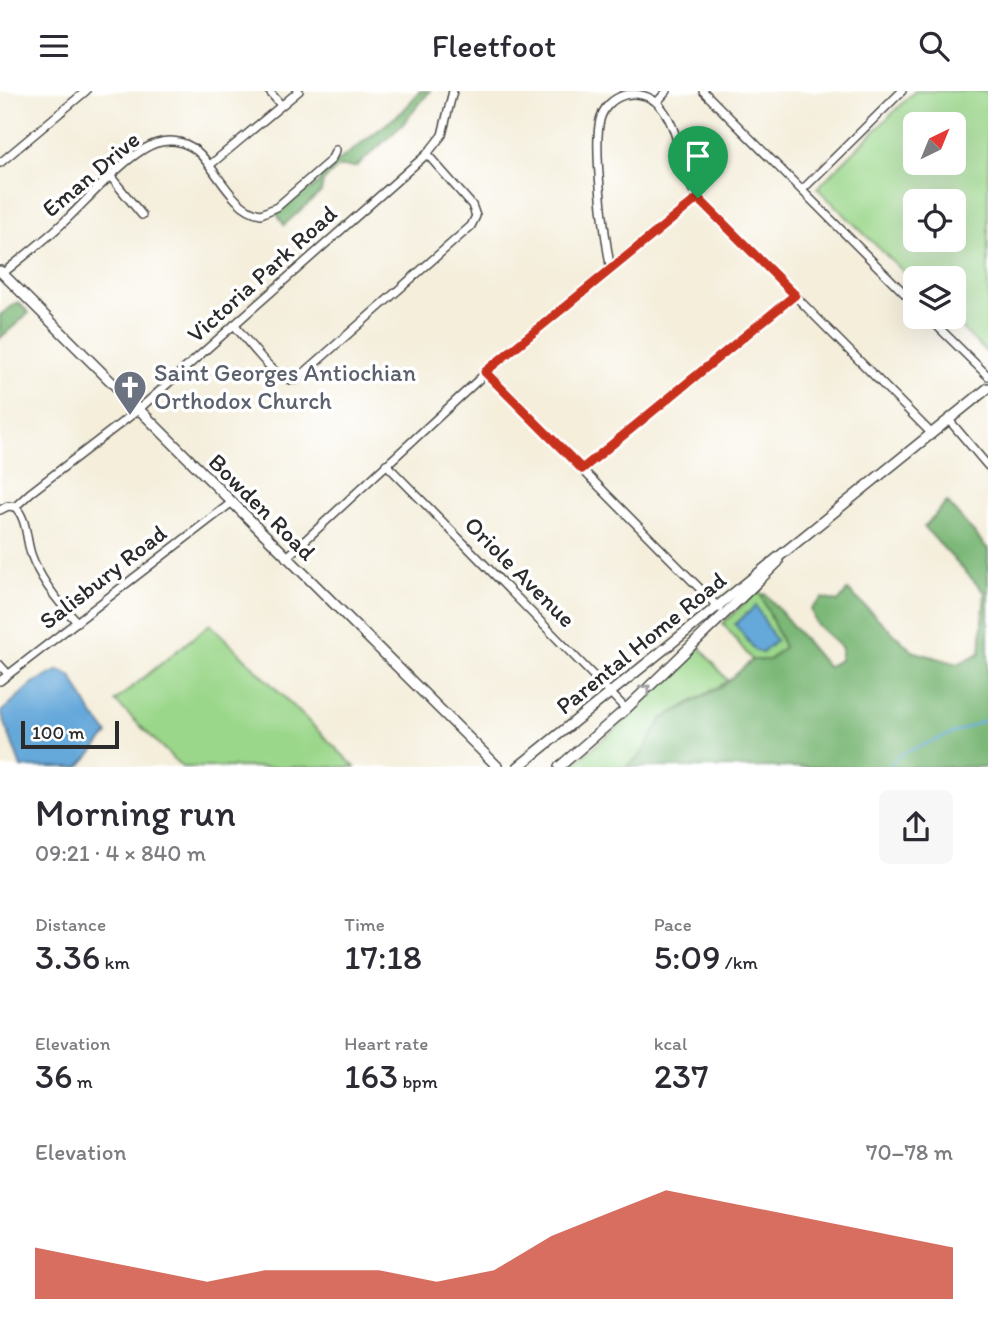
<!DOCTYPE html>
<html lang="en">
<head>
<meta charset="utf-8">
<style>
	:root { --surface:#fff; --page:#f7f7f7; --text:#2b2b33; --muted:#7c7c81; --accent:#c8321e }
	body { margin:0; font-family:Itim,sans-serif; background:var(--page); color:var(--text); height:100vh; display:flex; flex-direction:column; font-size:26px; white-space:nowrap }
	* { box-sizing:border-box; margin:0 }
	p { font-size:23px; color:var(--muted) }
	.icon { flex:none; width:38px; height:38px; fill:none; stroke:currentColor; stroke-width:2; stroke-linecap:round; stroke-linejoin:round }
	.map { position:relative; height:676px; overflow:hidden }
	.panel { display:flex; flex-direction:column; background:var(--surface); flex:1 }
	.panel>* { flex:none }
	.needle { width:46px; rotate:43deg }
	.tools { position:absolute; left:903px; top:21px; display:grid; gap:14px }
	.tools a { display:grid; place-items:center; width:63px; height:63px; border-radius:10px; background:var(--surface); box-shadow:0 7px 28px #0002; font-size:35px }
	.scale { position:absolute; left:21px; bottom:18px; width:98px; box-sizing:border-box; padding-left:7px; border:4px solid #2b2b2b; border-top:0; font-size:19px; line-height:24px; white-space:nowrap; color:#2b2b2b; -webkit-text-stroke:5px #fff; paint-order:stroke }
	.pin { position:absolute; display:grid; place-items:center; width:60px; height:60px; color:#fff; margin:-72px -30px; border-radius:50% 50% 50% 0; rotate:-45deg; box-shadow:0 0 7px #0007 }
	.pin .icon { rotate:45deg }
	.round { display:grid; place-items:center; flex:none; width:74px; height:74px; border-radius:10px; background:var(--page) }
	.head { display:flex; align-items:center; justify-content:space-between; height:119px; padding:0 35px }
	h1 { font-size:38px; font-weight:600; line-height:52px }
	.metrics { display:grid; grid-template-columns:repeat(3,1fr); gap:10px; height:119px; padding:7px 35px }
	.metrics div { display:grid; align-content:center }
	.metrics b { font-size:35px; font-weight:600 }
	.metrics small { font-size:19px; font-weight:400 }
	.metrics p { font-size:19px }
	.chart { height:196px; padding:14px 35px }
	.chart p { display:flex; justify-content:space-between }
	.chart svg { width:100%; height:126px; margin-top:7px; fill:var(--accent); opacity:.7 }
	header { display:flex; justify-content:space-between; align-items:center; height:91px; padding:0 35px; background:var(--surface); font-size:32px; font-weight:600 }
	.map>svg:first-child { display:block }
	.green { fill:#9bd78b; stroke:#63815b; stroke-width:2; fill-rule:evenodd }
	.forest { fill:#7cb877; stroke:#547251; stroke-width:2 }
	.water { fill:#65a8da; stroke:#486a82; stroke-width:2 }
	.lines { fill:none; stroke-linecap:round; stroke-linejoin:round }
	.stream { stroke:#65a8da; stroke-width:2 }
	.minor-casing { stroke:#494845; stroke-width:10 }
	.major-casing { stroke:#494845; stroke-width:12 }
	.minor { stroke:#fff; stroke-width:7 }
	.major { stroke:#fff; stroke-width:9 }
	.oneway { stroke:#a0a0a0 }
	.route-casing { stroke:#fff; stroke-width:14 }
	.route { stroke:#c8321e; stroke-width:9 }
	.labels { text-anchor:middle; stroke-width:7; stroke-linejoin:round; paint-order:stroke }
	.street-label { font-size:24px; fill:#2b2b2b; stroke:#fff }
	.worship-label { font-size:24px; fill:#5b616d; stroke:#fff; text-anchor:start }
</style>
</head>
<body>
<header><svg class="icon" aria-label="menu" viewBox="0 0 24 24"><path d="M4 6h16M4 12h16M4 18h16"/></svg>Fleetfoot<svg class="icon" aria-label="search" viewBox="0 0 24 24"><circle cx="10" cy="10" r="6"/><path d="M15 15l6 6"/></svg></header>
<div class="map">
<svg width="988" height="676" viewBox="0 0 988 676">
	<rect width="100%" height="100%" fill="#fff"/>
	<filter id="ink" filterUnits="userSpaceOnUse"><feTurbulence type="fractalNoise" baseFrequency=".0143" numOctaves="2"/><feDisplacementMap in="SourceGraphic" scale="14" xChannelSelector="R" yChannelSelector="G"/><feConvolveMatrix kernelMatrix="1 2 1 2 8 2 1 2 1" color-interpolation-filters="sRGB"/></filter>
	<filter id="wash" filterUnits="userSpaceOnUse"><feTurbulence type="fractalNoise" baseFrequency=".00686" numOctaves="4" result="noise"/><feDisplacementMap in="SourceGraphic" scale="28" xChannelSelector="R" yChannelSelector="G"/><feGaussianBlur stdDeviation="1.57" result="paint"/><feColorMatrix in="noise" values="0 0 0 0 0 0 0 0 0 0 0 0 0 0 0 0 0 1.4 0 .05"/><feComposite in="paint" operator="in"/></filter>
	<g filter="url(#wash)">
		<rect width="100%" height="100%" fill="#f4eedb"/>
		<g class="green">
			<path d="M 915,0 L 988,0 L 988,263 L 950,226 L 954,226 L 954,187 L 915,187 L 915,192 L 817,97 ZM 915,33 L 954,33 L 954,72 L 915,72 ZM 915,110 L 954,110 L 954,149 L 915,149 Z"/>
			<path d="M 761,497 L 761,504 L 784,556 L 769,569 L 752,569 L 723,532 Z"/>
			<path d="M 210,533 L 355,676 L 182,676 L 115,610 Z"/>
			<path d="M 699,555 L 728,590 L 662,628 L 641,664 L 626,676 L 570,676 L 620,634 Z"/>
		</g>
		<g class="forest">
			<path d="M 420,0 L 430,0 L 402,34 L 356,76 L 338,76 L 323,90 L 321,101 L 284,134 L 276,121 L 298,102 L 312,98 L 319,92 L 319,85 L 403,20 Z"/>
			<path d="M 18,211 L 29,222 L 0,247 L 0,224 Z"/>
			<path d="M 947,411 L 988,458 L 988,676 L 626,676 L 641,664 L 662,628 L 724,594 L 752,569 L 769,569 L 784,556 L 761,504 L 766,503 L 827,576 L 840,569 L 842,557 L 816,533 L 811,518 L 823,507 L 838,511 L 848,499 L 912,560 L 958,573 L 980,562 L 985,502 L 924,436 Z"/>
		</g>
		<g class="water">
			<path d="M 756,515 L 776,550 L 762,562 L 755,559 L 735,533 Z"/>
			<path d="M 59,579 L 71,585 L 91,621 L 108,643 L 79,676 L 21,676 L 1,621 L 33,592 Z"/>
		</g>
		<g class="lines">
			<path class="stream" d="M 888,676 L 901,663 L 988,628"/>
		</g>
	</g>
	<g filter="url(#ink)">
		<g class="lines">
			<defs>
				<g id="minor">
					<path d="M 269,0 L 281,14"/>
					<path d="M 703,0 L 915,213"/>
					<path d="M 657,11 L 667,0"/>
					<path d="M 0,72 L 86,0"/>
					<path d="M 210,74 L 299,0"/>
					<path d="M 111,86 L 142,124"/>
					<path d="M 802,99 L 902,0"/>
					<path d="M 611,179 C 605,148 593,57 600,29 C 603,17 613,7 625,4 C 637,1 651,5 659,14 C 682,38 678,80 698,107 L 932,343"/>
					<path d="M 2,183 C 24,165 48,147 68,127 C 89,107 130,60 157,52 C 174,47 190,52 201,64 C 218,82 235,120 261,123 L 277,116 L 331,69 L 336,59"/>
					<path d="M 928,226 L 988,285"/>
					<path d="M 234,234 C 247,248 277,293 296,289 L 471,135 L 476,125 L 472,114 L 427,63"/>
					<path d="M 486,281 L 719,517"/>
					<path d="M 949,329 L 988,375"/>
					<path d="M 386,373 L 626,618"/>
					<path d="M 582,378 L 795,204"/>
					<path d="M 15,416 C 27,427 26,448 31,463 C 40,489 58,511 77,531"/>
					<path d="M 0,419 L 8,415 L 15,416 L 30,402 L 138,319 L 427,63 L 442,44 L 453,0"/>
					<path d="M 286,467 L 502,267 L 698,107"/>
					<path d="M 0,574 L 8,583"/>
					<path d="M 0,590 L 231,412"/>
				</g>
				<g id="major">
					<path d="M 0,180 L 498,676"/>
					<path d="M 518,676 L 988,297"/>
					<path d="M 559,676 L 626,618 L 778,471"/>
				</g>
			</defs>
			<use href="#minor" class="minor-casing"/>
			<use href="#major" class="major-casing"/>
			<use href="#minor" class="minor"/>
			<use href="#major" class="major"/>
		</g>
		<defs><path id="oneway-chevron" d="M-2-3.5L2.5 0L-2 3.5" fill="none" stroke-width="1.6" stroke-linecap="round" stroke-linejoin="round" transform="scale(1.75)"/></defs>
		<use class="oneway" href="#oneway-chevron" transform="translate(646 598) rotate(-44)"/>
	</g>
	<g class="lines" filter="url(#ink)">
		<defs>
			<path id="route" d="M 698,107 L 795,204 L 582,378 L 485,281 Z"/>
		</defs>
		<use href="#route" class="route-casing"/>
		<use href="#route" class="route"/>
	</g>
	<defs>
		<symbol id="church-pin" viewBox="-11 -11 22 30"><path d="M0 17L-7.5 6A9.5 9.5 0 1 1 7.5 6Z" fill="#6b7280" stroke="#fff"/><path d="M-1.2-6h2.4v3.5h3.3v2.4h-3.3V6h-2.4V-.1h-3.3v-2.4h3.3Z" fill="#fff"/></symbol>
	</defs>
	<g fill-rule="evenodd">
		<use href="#church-pin" x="111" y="277" width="38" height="52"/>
	</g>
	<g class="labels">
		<g class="street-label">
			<text transform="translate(91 83) rotate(-40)" y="8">Eman Drive</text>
			<text transform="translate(262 183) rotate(-42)" y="8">Victoria Park Road</text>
			<text transform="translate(262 416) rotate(45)" y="8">Bowden Road</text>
			<text transform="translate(520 481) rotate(45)" y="8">Oriole Avenue</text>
			<text transform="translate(103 486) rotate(-38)" y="8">Salisbury Road</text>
			<text transform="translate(641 552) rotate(-39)" y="8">Parental Home Road</text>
		</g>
		<g class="worship-label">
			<text x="154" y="290">Saint Georges Antiochian<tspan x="154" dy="28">Orthodox Church</tspan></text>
		</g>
	</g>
</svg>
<div class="tools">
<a><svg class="needle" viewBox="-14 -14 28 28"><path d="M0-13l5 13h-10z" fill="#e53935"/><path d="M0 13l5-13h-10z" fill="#7c7c81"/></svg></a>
<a><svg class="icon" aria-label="locate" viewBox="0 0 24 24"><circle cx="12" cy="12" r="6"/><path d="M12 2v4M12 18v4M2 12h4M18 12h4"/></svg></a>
<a><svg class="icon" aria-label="layers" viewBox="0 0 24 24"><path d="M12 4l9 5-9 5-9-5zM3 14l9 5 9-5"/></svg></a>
</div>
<div class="scale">100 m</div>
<div class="pin" style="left:698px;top:107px;background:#1e9e55"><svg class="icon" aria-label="arrive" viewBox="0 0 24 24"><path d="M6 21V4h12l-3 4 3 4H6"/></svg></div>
</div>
<section class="panel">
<div class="head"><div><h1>Morning run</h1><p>09:21 · 4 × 840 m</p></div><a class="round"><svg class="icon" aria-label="share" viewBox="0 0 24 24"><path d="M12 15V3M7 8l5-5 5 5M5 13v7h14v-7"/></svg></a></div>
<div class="metrics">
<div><p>Distance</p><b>3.36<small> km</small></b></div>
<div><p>Time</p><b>17:18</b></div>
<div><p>Pace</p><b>5:09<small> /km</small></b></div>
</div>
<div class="metrics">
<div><p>Elevation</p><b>36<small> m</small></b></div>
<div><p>Heart rate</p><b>163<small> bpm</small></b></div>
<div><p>kcal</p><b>237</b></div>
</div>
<div class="chart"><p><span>Elevation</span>70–78 m</p>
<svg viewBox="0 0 160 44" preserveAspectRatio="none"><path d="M0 44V26L10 30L20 34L30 38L40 34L50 34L60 34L70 38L80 34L90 22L100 14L110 6L120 10L130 14L140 18L150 22L160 26V44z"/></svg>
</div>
</section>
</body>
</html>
